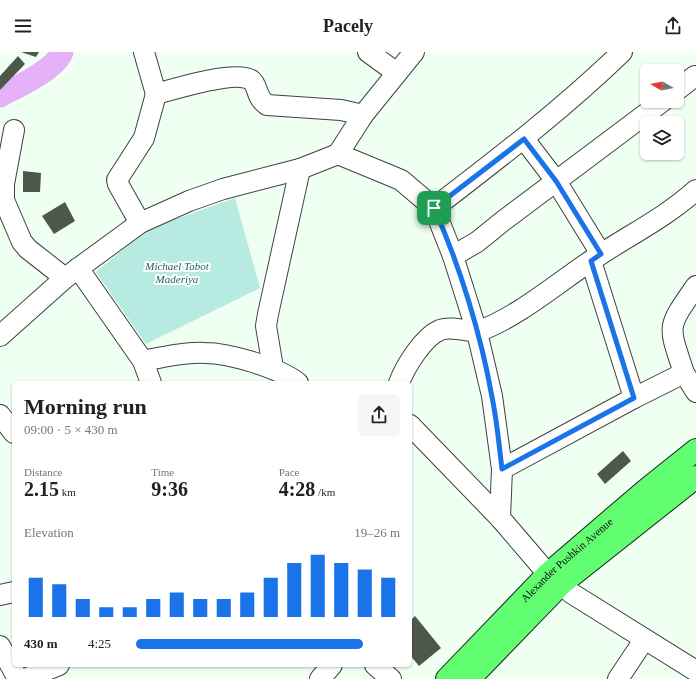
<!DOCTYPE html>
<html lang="en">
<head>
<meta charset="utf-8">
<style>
	:root { --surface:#fff; --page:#f6f6f6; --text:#222; --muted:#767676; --accent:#1a73e8 }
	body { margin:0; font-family:"Times New Roman",serif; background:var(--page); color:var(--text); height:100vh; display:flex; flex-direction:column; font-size:15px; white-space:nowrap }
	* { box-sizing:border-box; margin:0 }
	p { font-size:13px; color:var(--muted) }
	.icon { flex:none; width:22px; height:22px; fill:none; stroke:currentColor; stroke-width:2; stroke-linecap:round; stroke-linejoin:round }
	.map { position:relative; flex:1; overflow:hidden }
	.side { position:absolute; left:12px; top:329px; width:400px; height:286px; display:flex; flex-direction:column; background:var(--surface); border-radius:6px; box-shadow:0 1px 3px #0004 }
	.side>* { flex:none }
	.needle { width:26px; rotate:279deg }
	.tools { position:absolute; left:640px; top:12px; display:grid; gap:8px }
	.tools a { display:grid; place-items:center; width:44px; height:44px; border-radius:6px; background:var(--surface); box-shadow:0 1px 3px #0004; font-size:20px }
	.pin { position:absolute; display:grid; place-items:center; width:34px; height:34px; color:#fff; margin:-17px; border-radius:8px; box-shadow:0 2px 6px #0006 }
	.round { display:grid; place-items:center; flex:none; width:42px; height:42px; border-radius:6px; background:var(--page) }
	.overview { display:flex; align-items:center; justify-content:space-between; height:68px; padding:0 12px }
	h1 { font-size:22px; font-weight:700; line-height:30px }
	.stats { display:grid; grid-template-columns:repeat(3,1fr); gap:6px; height:68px; padding:4px 12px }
	.stats div { display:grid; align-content:center }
	.stats b { font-size:20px; font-weight:700 }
	.stats small { font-size:11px; font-weight:400 }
	.stats p { font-size:11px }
	.chart { height:112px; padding:8px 12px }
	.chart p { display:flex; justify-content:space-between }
	.chart svg { width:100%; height:72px; margin-top:4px; stroke:var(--accent); stroke-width:6 }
	ul { padding:0 12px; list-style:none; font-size:13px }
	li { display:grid; grid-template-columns:64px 48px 1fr; align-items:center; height:30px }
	li i { height:10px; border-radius:5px; background:var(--accent) }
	header { display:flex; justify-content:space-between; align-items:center; height:52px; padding:0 12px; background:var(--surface); font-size:18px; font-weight:700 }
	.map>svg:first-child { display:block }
	.green { fill:#b7ebe2 }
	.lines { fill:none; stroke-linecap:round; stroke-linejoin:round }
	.river { stroke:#e5b1f9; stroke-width:23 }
	.building { fill:#4d574a }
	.minor-casing { stroke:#414141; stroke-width:22 }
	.major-casing { stroke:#1f1f1f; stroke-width:24 }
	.minor { stroke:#fff; stroke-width:20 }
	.major { stroke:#60fe70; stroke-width:22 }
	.route-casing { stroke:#fff; stroke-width:8 }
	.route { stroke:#1a73e8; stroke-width:5 }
	.labels { text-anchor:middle; stroke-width:4; stroke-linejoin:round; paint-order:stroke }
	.park-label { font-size:11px; font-style:italic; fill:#1b5e69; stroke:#fff }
	.street-label { font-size:11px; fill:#0e0e0e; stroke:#fff }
</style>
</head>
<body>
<header><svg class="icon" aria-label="menu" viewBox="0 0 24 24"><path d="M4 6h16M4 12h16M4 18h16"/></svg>Pacely<svg class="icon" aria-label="share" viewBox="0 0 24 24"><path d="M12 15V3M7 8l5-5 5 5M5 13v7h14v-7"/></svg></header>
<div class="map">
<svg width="696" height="627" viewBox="0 0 696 627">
	<rect width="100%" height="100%" fill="#effff1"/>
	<path class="green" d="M 235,146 L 260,236 L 146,292 L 96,220 L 148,177 Z"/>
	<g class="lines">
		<path class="river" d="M 0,44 C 17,35 55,18 62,0"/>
	</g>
	<g class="building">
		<path d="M 21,0 L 39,0 L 36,5 Z"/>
		<path d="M 18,4 L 25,12 L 0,38 L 0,24 Z"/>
		<path d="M 23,119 L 41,121 L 40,140 L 23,140 Z"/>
		<path d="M 65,150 L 75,169 L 54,182 L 42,164 Z"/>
		<path d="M 623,399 L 631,409 L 605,432 L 597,422 Z"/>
		<path d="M 415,564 L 441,596 L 419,614 L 410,603 L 410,569 Z"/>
	</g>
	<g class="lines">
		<defs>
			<g id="minor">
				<path d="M 144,0 L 156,42 C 174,37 236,18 251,28 C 259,34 255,45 267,53 L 341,58 L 363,63"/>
				<path d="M 368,0 L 397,21"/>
				<path d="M 677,38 L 695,24 L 696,25"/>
				<path d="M 14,78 L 4,132 L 4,148 L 22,190 L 28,197 L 65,226"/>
				<path d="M 524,87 L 556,129 L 601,202"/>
				<path d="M 338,102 L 363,63 L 414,0"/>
				<path d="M 140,171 L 118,132 L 117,128 L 144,86 L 156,42"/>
				<path d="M 453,204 L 434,156 C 499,106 563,57 622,0"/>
				<path d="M 78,216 L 143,309 L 151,331"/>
				<path d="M 0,284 L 65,226 L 140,171 L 189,149 L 223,137 L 300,117 L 338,102 L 401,128 L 434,156"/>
				<path d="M 143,309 C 163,305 184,300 205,301 C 229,301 280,316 298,331"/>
				<path d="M 273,316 L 266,274 L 268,262 L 300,117"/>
				<path d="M 684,321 L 696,340"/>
				<path d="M 399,331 C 405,315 423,285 440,278 C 451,274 466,279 477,280 L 453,204 L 477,190 L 503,169 L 663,49"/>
				<path d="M 634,346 L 684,321 C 668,272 666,277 696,234"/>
				<path d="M 0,363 L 14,381"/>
				<path d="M 410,373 L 500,466"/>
				<path d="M 502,417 L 634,346 L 591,209"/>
				<path d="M 548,522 L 500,466 L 502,417 L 492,344 L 477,280 C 520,264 557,231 595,206 C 629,183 665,166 696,138"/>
				<path d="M 562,531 L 571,541 L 696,619"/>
				<path d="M 0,543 L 14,540"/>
				<path d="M 0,594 L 18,627"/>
				<path d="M 375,613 L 391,627"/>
				<path d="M 25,627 L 59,613"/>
				<path d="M 320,627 L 332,613"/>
				<path d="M 618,627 L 644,588"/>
			</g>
			<g id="major">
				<path id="s1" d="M 447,627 L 548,522 L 646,438 L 696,398"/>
				<path d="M 469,627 L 562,531 L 696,425"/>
			</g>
		</defs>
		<use href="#minor" class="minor-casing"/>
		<use href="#major" class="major-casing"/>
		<use href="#minor" class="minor"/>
		<use href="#major" class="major"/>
	</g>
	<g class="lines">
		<defs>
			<path id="route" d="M 524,87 L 556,129 L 601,202 L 591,209 L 634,346 L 502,417 C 499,393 497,369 492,345 C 481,283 460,214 434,156 Z"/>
		</defs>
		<use href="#route" class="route-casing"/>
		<use href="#route" class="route"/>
	</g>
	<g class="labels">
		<g class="park-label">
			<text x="177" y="218">Michael Tabot<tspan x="177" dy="13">Maderiya</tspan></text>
		</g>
		<g class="street-label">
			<text dy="4" stroke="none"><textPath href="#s1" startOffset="169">Alexander Pushkin Avenue</textPath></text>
		</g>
	</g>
</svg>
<div class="tools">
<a><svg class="needle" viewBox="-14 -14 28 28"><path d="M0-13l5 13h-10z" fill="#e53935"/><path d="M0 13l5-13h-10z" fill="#767676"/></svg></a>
<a><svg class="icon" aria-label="layers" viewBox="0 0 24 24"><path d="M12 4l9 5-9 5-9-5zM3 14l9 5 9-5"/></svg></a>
</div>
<div class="pin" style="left:434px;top:156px;background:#1e9e55"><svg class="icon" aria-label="arrive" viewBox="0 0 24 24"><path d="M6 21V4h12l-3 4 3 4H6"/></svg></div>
<section class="side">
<div class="overview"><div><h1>Morning run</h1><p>09:00 · 5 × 430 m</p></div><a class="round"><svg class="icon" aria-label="share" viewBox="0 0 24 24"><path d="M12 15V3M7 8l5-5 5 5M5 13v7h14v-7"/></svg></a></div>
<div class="stats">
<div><p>Distance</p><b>2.15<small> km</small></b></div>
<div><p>Time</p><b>9:36</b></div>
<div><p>Pace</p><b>4:28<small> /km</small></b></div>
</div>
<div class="chart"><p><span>Elevation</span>19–26 m</p>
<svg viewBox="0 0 160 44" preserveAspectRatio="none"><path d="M5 44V20M15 44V24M25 44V33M35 44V38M45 44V38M55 44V33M65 44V29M75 44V33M85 44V33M95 44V29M105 44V20M115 44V11M125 44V6M135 44V11M145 44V15M155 44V20"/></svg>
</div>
<ul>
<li><b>430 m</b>4:25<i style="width:86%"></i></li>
</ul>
</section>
</div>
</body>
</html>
